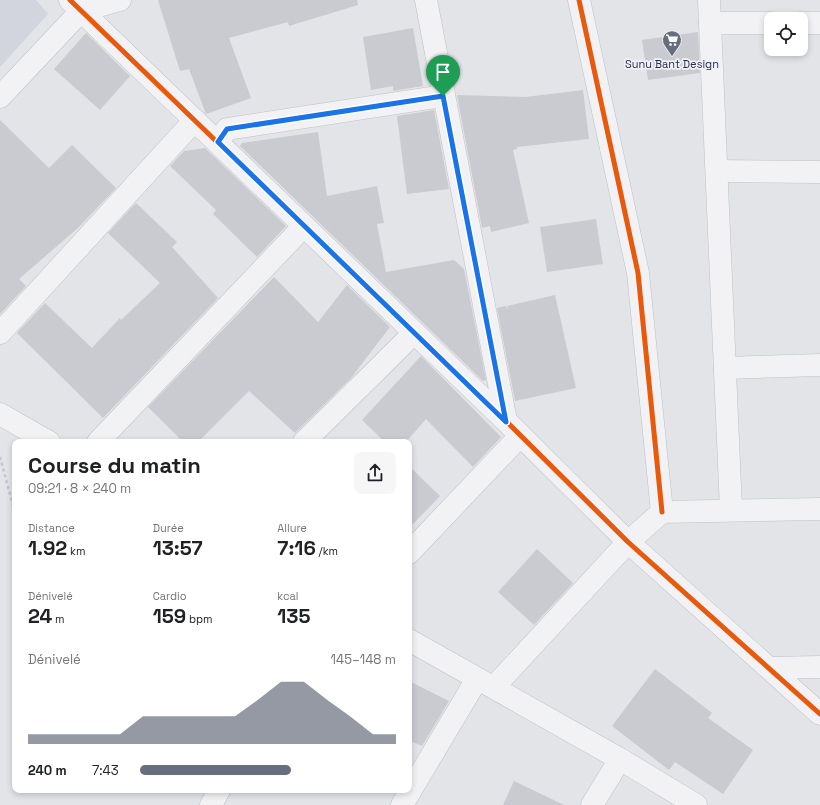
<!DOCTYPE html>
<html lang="fr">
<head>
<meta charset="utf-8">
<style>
	:root { --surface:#fff; --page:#f6f6f6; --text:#202124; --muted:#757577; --accent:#686e7d }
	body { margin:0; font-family:"Space Grotesk",sans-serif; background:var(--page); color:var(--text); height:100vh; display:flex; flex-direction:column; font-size:15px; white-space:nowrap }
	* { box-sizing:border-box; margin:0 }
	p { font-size:13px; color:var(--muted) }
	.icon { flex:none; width:22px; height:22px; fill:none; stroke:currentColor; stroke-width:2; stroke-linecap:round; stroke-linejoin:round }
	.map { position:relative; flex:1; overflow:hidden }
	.details { position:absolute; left:12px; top:439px; width:400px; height:354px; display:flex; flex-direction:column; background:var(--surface); border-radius:8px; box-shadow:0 2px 6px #0003 }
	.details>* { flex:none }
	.controls { position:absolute; left:764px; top:12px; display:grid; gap:8px }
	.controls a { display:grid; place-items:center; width:44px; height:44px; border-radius:8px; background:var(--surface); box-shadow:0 2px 6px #0003; font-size:20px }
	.pin { position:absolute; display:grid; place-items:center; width:34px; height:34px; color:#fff; margin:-41px -17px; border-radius:50% 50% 50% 0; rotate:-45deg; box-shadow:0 0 4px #0007 }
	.pin .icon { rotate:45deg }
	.round { display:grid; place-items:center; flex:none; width:42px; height:42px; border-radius:8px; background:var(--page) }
	.summary { display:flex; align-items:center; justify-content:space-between; height:68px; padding:0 16px }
	h1 { font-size:22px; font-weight:800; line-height:30px }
	.metrics { display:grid; grid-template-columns:repeat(3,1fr); gap:6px; height:68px; padding:4px 16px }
	.metrics div { display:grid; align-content:center }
	.metrics b { font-size:20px; font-weight:800 }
	.metrics small { font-size:11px; font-weight:400 }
	.metrics p { font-size:11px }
	.chart { height:112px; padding:8px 16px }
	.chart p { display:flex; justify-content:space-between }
	.chart svg { width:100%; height:72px; margin-top:4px; fill:var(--accent); opacity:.7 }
	ul { padding:0 16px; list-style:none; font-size:13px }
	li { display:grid; grid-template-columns:64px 48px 1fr; align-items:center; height:30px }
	li i { height:10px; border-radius:5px; background:var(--accent) }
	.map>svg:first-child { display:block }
	.built { fill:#d2d5de }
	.building { fill:#c9cbd0 }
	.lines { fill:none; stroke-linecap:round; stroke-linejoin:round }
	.minor-casing { stroke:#bfc1c6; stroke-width:23 }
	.tertiary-casing { stroke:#bfc1c6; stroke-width:23 }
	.path { stroke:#c3c5cb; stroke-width:2.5; stroke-dasharray:3 3; stroke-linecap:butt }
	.minor { stroke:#f2f2f4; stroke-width:22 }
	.tertiary { stroke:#f2f2f4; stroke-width:22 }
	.cycleway-casing { stroke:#f0f2f8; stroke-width:8 }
	.cycleway { stroke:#e8590c; stroke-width:5 }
	.route-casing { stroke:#fff; stroke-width:8 }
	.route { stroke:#1a73e8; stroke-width:5 }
	.labels { text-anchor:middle; stroke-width:3.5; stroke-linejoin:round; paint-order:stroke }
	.poi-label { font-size:11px; fill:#262e44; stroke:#f0f2f8 }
</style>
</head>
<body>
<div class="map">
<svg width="820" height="805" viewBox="0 0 820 805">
	<rect width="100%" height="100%" fill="#e2e4e8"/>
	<path class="built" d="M 0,0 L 36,0 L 48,14 L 0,67 Z"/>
	<g class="building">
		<path d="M 158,0 L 357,0 L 358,5 L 289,26 L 288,22 L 229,38 L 251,98 L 206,114 L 189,69 L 180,71 Z"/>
		<path d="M 413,28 L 423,86 L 393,91 L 393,86 L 371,90 L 363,37 Z"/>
		<path d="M 698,32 L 700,73 L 648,80 L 642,40 Z"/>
		<path d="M 86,33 L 130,76 L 100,110 L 54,69 Z"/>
		<path d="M 583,90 L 589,139 L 517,147 L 517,149 L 513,150 L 529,223 L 491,232 L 490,226 L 482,228 L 457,95 L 525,97 Z"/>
		<path d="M 434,110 L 449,189 L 407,194 L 397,116 Z"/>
		<path d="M 0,120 L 49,168 L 72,145 L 116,188 L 79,227 L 19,279 L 26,286 L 0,314 Z"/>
		<path d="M 318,132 L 327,196 L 377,186 L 384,223 L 377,224 L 386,272 L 454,260 L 464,269 L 486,380 L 483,381 L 240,146 L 242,143 Z"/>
		<path d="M 205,148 L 286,226 L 257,257 L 213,214 L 216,210 L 170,166 L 184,151 Z"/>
		<path d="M 136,203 L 177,242 L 172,247 L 218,298 L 103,418 L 17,333 L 45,303 L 92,348 L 120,318 L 121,320 L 160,283 L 108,233 Z"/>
		<path d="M 596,219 L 603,264 L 547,272 L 540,227 Z"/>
		<path d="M 274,277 L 318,322 L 347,285 L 390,327 L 351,378 L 295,433 L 249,391 L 198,442 L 183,442 L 148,407 Z"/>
		<path d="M 555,295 L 576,388 L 515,401 L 497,308 L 505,306 L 508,309 L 507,306 Z"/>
		<path d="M 421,356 L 501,437 L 473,467 L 426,419 L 406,442 L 385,442 L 362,420 Z"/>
		<path d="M 409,466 L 440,496 L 409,528 Z"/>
		<path d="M 537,549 L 573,583 L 534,625 L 498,592 Z"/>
		<path d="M 655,669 L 712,713 L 708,718 L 753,750 L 723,794 L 675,762 L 669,770 L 612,726 Z"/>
		<path d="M 409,681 L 449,701 L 422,746 L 409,740 Z"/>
		<path d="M 514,781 L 564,805 L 503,805 Z"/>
	</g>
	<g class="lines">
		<defs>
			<g id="minor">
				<path d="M 70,0 L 506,421 L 628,542 L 820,714"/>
				<path d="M 426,0 L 506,421"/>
				<path d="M 579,0 L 638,273 L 662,512"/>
				<path d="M 709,0 L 731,510"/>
				<path d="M 710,23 L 771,23"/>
				<path d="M 801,23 L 820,23"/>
				<path d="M 0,97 L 81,11 L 120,0"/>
				<path d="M 218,142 L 227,129 L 443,96"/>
				<path d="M 717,171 L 820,172"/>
				<path d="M 0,333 L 195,120"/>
				<path d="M 725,368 L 820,365"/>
				<path d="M 98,442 L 304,226"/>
				<path d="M 304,442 L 414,333"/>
				<path d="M 409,553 L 520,436"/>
				<path d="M 770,668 L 820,667"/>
				<path d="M 494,687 L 628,542 L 662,512 L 820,509"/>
				<path d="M 211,805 L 219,790"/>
				<path d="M 402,805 L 477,679"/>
				<path d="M 592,805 L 620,759"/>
			</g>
			<g id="tertiary">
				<path d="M 0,414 L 49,442"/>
				<path d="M 409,640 L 620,759 L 696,805"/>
			</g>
		</defs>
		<use href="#minor" class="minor-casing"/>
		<use href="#tertiary" class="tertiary-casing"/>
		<path class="path" d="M 0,457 L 15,513"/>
		<use href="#minor" class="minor"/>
		<use href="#tertiary" class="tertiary"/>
		<defs>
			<g id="cycleway">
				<path d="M 70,0 L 506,421 L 628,542 L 820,714"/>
				<path d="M 579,0 L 638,273 L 662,512"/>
			</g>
		</defs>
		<use href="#cycleway" class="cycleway-casing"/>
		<use href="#cycleway" class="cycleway"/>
	</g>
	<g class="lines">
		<defs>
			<path id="route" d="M 443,96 L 506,422 L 218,142 L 227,129 Z"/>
		</defs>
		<use href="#route" class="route-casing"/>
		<use href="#route" class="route"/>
	</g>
	<defs>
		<symbol id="supermarket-pin" viewBox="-11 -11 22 30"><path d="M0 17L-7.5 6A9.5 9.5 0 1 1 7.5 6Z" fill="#686e7d" stroke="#f0f2f8"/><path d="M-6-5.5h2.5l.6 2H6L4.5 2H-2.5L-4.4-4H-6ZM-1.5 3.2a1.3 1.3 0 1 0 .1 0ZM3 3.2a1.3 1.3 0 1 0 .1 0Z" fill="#fff"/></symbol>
	</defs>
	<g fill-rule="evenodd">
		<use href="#supermarket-pin" x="661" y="29" width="22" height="30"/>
	</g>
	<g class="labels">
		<g class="poi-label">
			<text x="672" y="68">Sunu Bant Design</text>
		</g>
	</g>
</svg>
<div class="controls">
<a><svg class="icon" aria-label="locate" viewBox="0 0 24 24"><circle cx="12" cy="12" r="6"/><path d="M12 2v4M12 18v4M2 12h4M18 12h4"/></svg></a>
</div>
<div class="pin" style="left:443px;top:96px;background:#1e9e55"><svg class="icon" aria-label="arrive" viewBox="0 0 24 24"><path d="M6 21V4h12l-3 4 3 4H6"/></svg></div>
<section class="details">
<div class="summary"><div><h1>Course du matin</h1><p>09:21 · 8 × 240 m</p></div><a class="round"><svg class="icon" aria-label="share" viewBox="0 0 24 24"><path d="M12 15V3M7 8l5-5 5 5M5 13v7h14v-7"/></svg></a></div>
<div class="metrics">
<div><p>Distance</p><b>1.92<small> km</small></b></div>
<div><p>Durée</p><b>13:57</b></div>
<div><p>Allure</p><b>7:16<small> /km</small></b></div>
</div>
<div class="metrics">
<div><p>Dénivelé</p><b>24<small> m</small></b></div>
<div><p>Cardio</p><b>159<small> bpm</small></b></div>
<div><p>kcal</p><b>135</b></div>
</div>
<div class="chart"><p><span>Dénivelé</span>145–148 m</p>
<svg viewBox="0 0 160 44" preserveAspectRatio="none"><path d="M0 44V38L10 38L20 38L30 38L40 38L50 27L60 27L70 27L80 27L90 27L100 17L110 6L120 6L130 17L140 27L150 38L160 38V44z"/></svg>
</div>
<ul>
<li><b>240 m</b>7:43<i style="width:59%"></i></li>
</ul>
</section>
</div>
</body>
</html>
